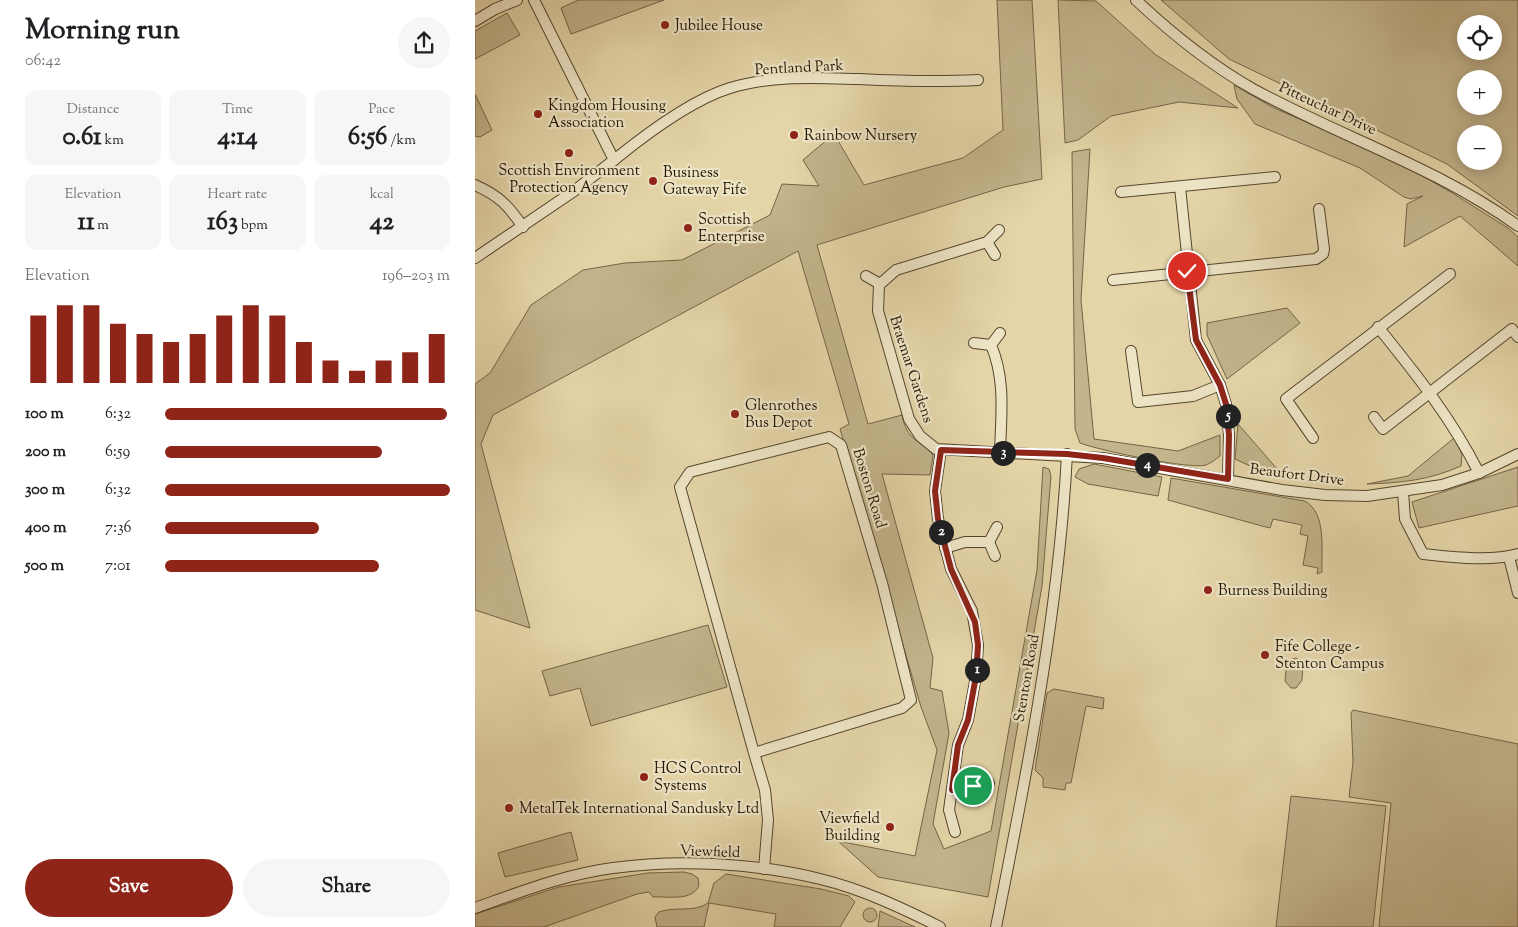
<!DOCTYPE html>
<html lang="en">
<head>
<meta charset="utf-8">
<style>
	:root { --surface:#fff; --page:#f6f6f6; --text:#202124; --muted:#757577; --accent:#8f2418 }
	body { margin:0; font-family:"Sorts Mill Goudy",serif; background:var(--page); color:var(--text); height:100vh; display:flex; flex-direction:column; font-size:19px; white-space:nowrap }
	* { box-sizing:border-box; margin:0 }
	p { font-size:16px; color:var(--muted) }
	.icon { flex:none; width:28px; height:28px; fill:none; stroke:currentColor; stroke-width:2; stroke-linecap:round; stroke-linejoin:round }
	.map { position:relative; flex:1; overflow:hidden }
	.side { display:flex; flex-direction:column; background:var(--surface); width:475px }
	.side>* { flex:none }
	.buttons { position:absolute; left:982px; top:15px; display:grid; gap:10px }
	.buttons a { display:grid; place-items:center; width:45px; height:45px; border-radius:50%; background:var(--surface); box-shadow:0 2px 12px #0003; font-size:25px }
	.pin { position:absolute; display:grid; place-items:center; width:42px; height:42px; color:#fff; margin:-21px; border:2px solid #fff; border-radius:50%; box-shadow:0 1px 5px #0007 }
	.km { position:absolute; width:25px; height:25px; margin:-12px; border-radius:50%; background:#222; color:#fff; font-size:14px; line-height:25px; text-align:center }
	.round { display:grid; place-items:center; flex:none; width:52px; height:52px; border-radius:26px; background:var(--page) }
	.head { display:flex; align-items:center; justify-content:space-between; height:85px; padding:0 25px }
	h1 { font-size:28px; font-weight:700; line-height:38px }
	.stats { display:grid; grid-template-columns:repeat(3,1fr); gap:8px; height:85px; padding:5px 25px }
	.stats div { display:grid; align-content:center; border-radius:12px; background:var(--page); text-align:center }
	.stats b { font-size:25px; font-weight:700 }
	.stats small { font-size:14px; font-weight:400 }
	.stats p { font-size:14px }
	.chart { height:140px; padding:10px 25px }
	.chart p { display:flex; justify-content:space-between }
	.chart svg { width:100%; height:90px; margin-top:5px; stroke:var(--accent); stroke-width:6 }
	.primary-button { display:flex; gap:10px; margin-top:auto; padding:10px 25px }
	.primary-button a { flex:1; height:58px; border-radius:30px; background:var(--accent); color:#fff; font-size:20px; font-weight:700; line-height:58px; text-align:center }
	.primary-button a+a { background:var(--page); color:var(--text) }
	ul { padding:0 25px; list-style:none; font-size:16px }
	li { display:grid; grid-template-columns:80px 60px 1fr; align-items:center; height:38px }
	li i { height:12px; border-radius:6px; background:var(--accent) }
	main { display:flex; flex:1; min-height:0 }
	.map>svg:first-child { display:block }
	.green { fill:#c3b48c; stroke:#746446; fill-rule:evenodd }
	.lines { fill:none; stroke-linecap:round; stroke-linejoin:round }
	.minor-casing { stroke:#54452b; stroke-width:12 }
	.minor { stroke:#ede4c6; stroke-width:10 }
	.route-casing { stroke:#fff; stroke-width:10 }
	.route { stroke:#8f2418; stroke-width:6 }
	.poi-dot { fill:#8f2418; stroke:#ede4c6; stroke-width:2 }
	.labels { text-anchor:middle; stroke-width:4.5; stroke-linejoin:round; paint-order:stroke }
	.poi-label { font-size:15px; fill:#241501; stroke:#ede4c6; text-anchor:start }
	.street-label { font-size:15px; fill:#241501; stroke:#ede4c6 }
</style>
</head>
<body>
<main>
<section class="side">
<div class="head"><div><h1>Morning run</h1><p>06:42</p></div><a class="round"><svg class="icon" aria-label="share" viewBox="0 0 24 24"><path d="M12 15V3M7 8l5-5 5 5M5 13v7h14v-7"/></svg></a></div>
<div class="stats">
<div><p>Distance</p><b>0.61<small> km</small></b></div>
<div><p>Time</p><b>4:14</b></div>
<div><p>Pace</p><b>6:56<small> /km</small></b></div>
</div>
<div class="stats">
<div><p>Elevation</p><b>11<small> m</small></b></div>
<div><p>Heart rate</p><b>163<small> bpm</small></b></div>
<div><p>kcal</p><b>42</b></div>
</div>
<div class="chart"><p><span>Elevation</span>196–203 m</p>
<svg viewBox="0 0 160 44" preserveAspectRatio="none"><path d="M5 44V11M15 44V6M25 44V6M35 44V15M45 44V20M55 44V24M65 44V20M75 44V11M85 44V6M95 44V11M105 44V24M115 44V33M125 44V38M135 44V33M145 44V29M155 44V20"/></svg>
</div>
<ul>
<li><b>100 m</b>6:32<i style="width:99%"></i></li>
<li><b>200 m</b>6:59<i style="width:76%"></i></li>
<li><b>300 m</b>6:32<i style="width:100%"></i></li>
<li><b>400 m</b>7:36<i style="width:54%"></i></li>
<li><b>500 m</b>7:01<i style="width:75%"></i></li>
</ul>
<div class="primary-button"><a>Save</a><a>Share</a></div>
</section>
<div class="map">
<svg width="1043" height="927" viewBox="0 0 1043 927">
	<rect width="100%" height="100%" fill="#e4d5a8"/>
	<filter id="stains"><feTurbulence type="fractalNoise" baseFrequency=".004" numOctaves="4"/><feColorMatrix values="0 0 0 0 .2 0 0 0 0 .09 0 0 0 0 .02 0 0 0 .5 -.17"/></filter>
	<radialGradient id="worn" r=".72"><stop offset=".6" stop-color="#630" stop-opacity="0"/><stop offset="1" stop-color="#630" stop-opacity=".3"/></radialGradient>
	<g class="green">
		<path d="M 103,0 L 189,0 L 96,34 L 86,8 Z"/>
		<path d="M 522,0 L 557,0 L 567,179 L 529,187 L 342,245 L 393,424 L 427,415 C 432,441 444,439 458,455 L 455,475 L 407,474 L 458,658 L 455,688 L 467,691 L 474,733 L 458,824 L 469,849 L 516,831 L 562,570 L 568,467 L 574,469 L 576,476 L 567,586 L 513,897 L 403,877 L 363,841 L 440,856 L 462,750 L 446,707 L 365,429 L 374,424 L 323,251 L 18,415 L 6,444 L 55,628 L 0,610 L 0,384 L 15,373 L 56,305 L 108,270 L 150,263 L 207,260 L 295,215 L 307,184 L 344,186 L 328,160 L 359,134 L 389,185 L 488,158 L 528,130 Z"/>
		<path d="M 583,0 L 621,1 L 681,55 L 763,108 L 704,102 L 636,116 L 603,140 L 590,143 Z"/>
		<path d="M 686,0 L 1043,0 L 1043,216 L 972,164 L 754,59 ZM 991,24 L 1019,24 L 1019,51 L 991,51 ZM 991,79 L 1019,79 L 1019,106 L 991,106 ZM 991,134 L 1019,134 L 1019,161 L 991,161 Z"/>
		<path d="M 32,13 L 45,35 L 0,59 L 0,31 Z"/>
		<path d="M 759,85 L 799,108 L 917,159 L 974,191 L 1033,228 L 1043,237 L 1043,266 L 985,216 L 929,247 L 932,204 L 948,196 L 936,199 L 929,197 L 885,168 L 780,124 L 762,99 Z"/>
		<path d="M 0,94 L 17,130 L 5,137 L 0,136 Z"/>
		<path d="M 615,149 L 606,300 L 619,439 L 703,451 L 745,435 L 745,456 C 741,459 736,463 731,465 C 716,470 623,450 605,443 L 600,429 L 597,152 Z"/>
		<path d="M 812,308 L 825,323 L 752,379 L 732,335 L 732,323 Z"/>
		<path d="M 763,424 L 803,470 L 773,465 L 760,459 Z"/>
		<path d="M 979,438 L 987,454 L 986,466 C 955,480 926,483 892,484 L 933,476 Z"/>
		<path d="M 619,464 L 687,477 L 683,496 L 613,484 L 600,477 L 604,469 Z"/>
		<path d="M 1043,467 L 1043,506 L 944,528 L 937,502 Z"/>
		<path d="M 696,478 L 830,501 C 852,514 846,549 847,572 L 842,574 L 843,568 L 828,565 L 833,536 L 825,534 L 827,525 L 798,519 L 795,528 L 787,526 L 693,500 Z"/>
		<path d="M 233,625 L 252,687 L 116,726 L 105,688 L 75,696 L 67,671 Z"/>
		<path d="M 821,658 L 828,663 L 827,680 L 821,688 L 816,688 L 810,681 L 812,661 Z"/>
		<path d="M 579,689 L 629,698 L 628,709 L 611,706 L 596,783 L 591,783 L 590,790 L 568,787 L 568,778 L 560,770 L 572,693 Z"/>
		<path d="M 878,710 L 1043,744 L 1043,927 L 904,927 L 916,803 L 874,797 L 878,762 L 876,713 Z"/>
		<path d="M 816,796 L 911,806 L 898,927 L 801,927 Z"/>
		<path d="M 96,832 L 103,860 L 30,877 L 23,853 Z"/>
		<path d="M 173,873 L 209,872 L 217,874 L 223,878 L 224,885 C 218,902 192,896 178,897 L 174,892 L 162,894 L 69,927 L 0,927 L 0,914 L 84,887 Z"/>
		<path d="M 251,874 L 346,889 L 374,896 L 380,902 L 365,927 L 299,927 L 301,914 L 234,903 L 229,927 L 182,927 L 180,917 L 184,912 C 200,906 218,913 233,903 L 239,883 Z"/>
		<circle cx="395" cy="915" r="7"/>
		<path d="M 405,911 L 440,927 L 403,927 Z"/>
	</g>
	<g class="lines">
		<defs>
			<g id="minor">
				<path d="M 661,0 C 696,33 736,65 778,89 C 866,137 961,167 1043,226"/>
				<path d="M 0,21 L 20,9 L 42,0"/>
				<path d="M 139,160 C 171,134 216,100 255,88 C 297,75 342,78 384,79 C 424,81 463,82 503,80"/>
				<path d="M 0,185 C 24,196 33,205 48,227"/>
				<path d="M 705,187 L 721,340 L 745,385 L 751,404 L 754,435 L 753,479"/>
				<path d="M 646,192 L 800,177"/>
				<path d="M 524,230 L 512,242 L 421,270 L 404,285 L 403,311 L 434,419 L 445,436 L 461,449 L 628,458 L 807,490 L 850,495 L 892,496 L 967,485 L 1004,473 L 1043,454"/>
				<path d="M 512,242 L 520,255"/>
				<path d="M 0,258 L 99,191 L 139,160 L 59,0"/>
				<path d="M 391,276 L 405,284"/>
				<path d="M 638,280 L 841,259 L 848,254 L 849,249 L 844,209"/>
				<path d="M 903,327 C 941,374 977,419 1004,473"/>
				<path d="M 525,333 L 516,345 C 531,380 526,416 525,452"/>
				<path d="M 499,343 L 516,345"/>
				<path d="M 656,351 L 663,402 L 718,396 L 745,385"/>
				<path d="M 899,417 L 908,429 L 1037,329 L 1043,337"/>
				<path d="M 838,438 L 811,399 L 975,274"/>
				<path d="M 466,450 L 460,491 L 463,519 L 476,569 L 497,611 L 503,645 L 501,676 L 493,720 L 483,745 L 474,810 L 480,832"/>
				<path d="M 928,492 L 930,519 L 948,554 C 977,557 1015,562 1043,554"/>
				<path d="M 514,542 L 522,527"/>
				<path d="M 514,542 L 520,556"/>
				<path d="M 470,548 L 490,542 L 514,542"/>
				<path d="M 1034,557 L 1043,593"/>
				<path d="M 279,753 L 427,708 L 436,700 L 407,583 L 366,445 L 354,437 L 215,472 L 205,487 L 279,753 L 290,790 L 293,820 L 289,869"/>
				<path d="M 477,790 L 514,783"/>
				<path d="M 0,908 C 45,892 91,874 138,868 C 204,859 281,863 345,879 C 387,889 427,908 465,927"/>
				<path d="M 521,927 C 552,773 584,611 592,454"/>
			</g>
		</defs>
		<use href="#minor" class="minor-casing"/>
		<use href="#minor" class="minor"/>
	</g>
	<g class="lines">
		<defs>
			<path id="route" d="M 498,786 L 477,790 L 483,745 L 493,720 L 501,676 L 503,645 L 500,622 L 476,569 L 463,519 L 460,491 L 466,450 L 592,454 L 628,458 L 753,479 L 754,435 L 751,404 L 745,385 L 721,340 L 712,271"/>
		</defs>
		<use href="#route" class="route-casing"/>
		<use href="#route" class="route"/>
	</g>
	<g class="poi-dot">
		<circle cx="190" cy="25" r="5"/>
		<circle cx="63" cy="114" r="5"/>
		<circle cx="319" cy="135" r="5"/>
		<circle cx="94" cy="153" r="5"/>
		<circle cx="178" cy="181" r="5"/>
		<circle cx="213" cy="228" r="5"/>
		<circle cx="260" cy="414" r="5"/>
		<circle cx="733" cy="590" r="5"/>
		<circle cx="790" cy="655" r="5"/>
		<circle cx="169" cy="777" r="5"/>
		<circle cx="34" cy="808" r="5"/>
		<circle cx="415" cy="827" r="5"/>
	</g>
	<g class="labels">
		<g class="poi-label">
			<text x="200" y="30">Jubilee House</text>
			<text x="73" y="110">Kingdom Housing<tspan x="73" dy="17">Association</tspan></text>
			<text x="329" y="140">Rainbow Nursery</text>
			<text x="94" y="175" text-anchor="middle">Scottish Environment<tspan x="94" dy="17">Protection Agency</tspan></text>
			<text x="188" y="177">Business<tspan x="188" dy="17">Gateway Fife</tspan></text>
			<text x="223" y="224">Scottish<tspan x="223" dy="17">Enterprise</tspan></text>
			<text x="270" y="410">Glenrothes<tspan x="270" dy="17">Bus Depot</tspan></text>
			<text x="743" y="595">Burness Building</text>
			<text x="800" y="651">Fife College -<tspan x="800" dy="17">Stenton Campus</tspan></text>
			<text x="179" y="773">HCS Control<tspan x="179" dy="17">Systems</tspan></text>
			<text x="44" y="813">MetalTek International Sandusky Ltd</text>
			<text x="405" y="823" text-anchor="end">Viewfield<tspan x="405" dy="17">Building</tspan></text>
		</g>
		<g class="street-label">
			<text transform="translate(324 67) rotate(-3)" y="5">Pentland Park</text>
			<text transform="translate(853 108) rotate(25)" y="5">Pitteuchar Drive</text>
			<text transform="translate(437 369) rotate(72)" y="5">Braemar Gardens</text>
			<text transform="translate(822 474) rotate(7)" y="5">Beaufort Drive</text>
			<text transform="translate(395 488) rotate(73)" y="5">Boston Road</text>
			<text transform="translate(551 678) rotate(-80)" y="5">Stenton Road</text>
			<text transform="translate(235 851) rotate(2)" y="5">Viewfield</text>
		</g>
	</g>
	<rect width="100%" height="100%" filter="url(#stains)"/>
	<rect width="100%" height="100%" fill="url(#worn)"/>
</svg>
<div class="buttons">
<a><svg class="icon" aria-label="locate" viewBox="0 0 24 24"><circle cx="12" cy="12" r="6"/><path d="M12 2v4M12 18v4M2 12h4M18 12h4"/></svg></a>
<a>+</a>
<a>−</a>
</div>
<div class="pin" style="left:498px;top:786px;background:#1e9e55"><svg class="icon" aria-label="arrive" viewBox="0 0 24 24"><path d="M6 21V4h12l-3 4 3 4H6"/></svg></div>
<div class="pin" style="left:712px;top:271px;background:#d93025"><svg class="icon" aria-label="check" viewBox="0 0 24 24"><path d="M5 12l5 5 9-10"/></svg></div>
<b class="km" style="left:502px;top:670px">1</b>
<b class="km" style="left:466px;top:532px">2</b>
<b class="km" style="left:528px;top:453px">3</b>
<b class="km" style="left:672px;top:465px">4</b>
<b class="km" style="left:753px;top:416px">5</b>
</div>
</main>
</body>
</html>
